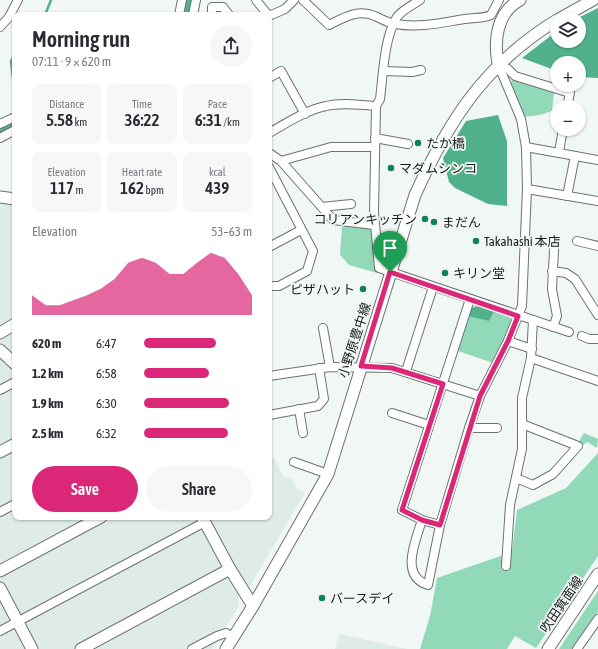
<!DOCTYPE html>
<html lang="en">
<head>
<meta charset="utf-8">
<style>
	:root { --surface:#fff; --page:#f7f7f7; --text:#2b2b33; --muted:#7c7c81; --accent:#db2777 }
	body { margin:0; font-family:"Asap Condensed","Noto Sans JP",sans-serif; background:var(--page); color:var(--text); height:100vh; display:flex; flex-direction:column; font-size:15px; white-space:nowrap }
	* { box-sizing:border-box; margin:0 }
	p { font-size:13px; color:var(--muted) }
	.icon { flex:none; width:22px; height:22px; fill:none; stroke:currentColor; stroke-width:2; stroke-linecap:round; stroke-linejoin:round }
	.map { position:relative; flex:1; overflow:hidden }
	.panel { position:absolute; left:12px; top:12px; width:260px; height:508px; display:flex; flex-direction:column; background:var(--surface); border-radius:8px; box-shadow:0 1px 3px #0004 }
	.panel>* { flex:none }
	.fabs { position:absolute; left:550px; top:12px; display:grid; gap:8px }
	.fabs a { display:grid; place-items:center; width:36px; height:36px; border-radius:50%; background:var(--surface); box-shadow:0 1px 3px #0004; font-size:20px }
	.pin { position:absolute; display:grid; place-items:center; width:34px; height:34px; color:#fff; margin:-41px -17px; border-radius:50% 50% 50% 0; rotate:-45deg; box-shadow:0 0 4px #0007 }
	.pin .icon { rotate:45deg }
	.round { display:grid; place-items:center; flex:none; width:42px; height:42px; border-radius:21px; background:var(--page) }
	.summary { display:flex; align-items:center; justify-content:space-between; height:68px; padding:0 20px }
	h1 { font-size:22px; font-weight:600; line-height:30px }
	.metrics { display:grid; grid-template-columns:repeat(3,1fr); gap:6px; height:68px; padding:4px 20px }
	.metrics div { display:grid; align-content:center; border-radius:8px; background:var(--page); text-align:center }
	.metrics b { font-size:17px; font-weight:600 }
	.metrics small { font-size:11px; font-weight:400 }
	.metrics p { font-size:11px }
	.chart { height:112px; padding:8px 20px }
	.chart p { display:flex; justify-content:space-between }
	.chart svg { width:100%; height:72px; margin-top:4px; fill:var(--accent); opacity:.7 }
	.cta { display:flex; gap:8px; margin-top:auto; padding:8px 20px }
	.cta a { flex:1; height:46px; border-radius:24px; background:var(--accent); color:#fff; font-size:16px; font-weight:600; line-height:46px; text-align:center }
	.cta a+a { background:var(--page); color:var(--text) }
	ul { padding:0 20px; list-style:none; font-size:13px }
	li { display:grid; grid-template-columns:64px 48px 1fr; align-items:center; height:30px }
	li i { height:10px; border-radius:5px; background:var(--accent) }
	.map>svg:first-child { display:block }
	.built { fill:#deece5 }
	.green { fill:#92d9ba }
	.water { fill:#51b18c }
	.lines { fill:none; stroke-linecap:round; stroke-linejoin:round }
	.stream { stroke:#51b18c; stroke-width:2.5 }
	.river { stroke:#51b18c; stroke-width:14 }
	.street-casing { stroke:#6c726f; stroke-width:10 }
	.secondary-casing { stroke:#6c726f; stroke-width:13 }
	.street { stroke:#fff; stroke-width:8 }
	.secondary { stroke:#fff; stroke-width:11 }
	.route-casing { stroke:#fff; stroke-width:8 }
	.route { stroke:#db2777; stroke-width:5 }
	.poi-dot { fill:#10815e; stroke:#f1f7f4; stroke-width:1.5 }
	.labels { text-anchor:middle; stroke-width:3.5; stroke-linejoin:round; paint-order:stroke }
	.poi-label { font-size:13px; fill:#191b1a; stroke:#f1f7f4; text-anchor:start }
	.street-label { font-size:13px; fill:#191b1a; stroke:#f1f7f4 }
</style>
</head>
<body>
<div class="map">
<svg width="598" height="649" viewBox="0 0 598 649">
	<rect width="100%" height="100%" fill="#f1f7f4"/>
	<g class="built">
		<path d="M 0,197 L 15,199 L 15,517 L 269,517 L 269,458 L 274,458 L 283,476 L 293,479 L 296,488 L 305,493 L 250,586 L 245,586 L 238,597 L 239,606 L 212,649 L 0,649 Z"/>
		<path d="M 339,634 L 408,649 L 335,649 Z"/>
	</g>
	<g class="green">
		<path d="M 513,79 L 554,92 L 552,111 L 540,115 L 523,117 L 510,83 Z"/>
		<path d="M 342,225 L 372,229 L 377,273 L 349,265 L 340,255 Z"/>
		<path d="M 494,311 L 509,316 L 512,322 L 493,363 L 458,351 L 468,316 Z"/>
		<path d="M 584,433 L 598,439 L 597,448 L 587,442 L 583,445 L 578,443 Z"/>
		<path d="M 598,453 L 598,556 L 536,648 L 515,636 L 507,649 L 420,649 L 430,616 L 437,578 L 512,552 L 517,510 L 566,488 Z"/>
		<path d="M 598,591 L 598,612 L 572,649 L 559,649 Z"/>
	</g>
	<g class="water">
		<path d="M 598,8 L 598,78 L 579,77 L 579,63 L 557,63 L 557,71 L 522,58 L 557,31 L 557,41 L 579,41 L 579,19 L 576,19 Z"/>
		<path d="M 498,115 L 507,141 L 507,206 L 488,204 L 455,188 L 449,182 L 443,158 L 466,121 Z"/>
		<path d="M 477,306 L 494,311 L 489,321 L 468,316 L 471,308 Z"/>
	</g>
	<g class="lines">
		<g class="stream">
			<path d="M 288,11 L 298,0"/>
			<path d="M 45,15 L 51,0"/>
			<path d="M 15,54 L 11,61 L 15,97"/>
		</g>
		<g class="river">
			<path d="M 187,15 L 190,0"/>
			<path d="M 0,132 L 15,125"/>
		</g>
		<defs>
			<g id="street">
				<path d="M 256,0 L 268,15"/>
				<path d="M 303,0 L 329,25 C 345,17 358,9 375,16 C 381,19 388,23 395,24 C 420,28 440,23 465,19 C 474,17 483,19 491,15 L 499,0"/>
				<path d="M 420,0 C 413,5 402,10 397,17 C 384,37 383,76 380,99 L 376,106 L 374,212 L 379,268 L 569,332"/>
				<path d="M 179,15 L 182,0"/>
				<path d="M 193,15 L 196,0"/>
				<path d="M 212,15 L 212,7 L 223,7 L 229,15"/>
				<path d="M 269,16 L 285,9 L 294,0"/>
				<path d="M 0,27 L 9,17 L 18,0"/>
				<path d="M 498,64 L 508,69 L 515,76 L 570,93 L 567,107"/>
				<path d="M 384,71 L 412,72 L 421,70"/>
				<path d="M 269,78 L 281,71 L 305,114"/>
				<path d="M 0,124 L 15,117"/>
				<path d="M 269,133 C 287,123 306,110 326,106 C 342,102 359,105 376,106"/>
				<path d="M 0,138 L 15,130"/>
				<path d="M 375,138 L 408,144"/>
				<path d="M 526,147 L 598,160"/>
				<path d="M 559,152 L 563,129"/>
				<path d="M 269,153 L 281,161 L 333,220 L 374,225"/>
				<path d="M 281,161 L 331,147 L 375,147"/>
				<path d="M 269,167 L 313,251 L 307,271 L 279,286 L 269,286"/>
				<path d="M 527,189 L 598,201"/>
				<path d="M 567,196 L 575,156"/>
				<path d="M 322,207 L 351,204"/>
				<path d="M 577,241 L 598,246"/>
				<path d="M 269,247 L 301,230"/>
				<path d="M 552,271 L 566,273 L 575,279 L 598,315"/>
				<path d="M 553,327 L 557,316 L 552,289 L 554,250"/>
				<path d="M 323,328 L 330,367"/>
				<path d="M 582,336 L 589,339 L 598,339"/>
				<path d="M 508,341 L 532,349"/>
				<path d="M 531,358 L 598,381"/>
				<path d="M 406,371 L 433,287"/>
				<path d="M 269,376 L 330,367 L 392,368 L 480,396"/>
				<path d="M 0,390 L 15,382"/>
				<path d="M 299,409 L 303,433"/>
				<path d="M 392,413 L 429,425"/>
				<path d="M 269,415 L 318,406 L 324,399 L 319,368"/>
				<path d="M 469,428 L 497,428"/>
				<path d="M 294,462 L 328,474"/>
				<path d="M 516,478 L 533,485 L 553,474 L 578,446 L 522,424"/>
				<path d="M 0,512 L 15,504"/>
				<path d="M 422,520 C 416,540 399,576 428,585 L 440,525 L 469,428 L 480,396 L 508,341 L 522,306 L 527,189 L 526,147 L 521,119 L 498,64"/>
				<path d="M 440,525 L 422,520 L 402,510 L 470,299"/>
				<path d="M 506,566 L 510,505 L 522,449 L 522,398 L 531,358 L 533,320"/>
				<path d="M 0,631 L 205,522"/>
				<path d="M 192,649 L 217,636 L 226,633 L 234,637"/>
				<path d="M 577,649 L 598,619"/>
			</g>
			<g id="secondary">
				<path d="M 559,19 L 593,0"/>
				<path d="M 498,64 C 494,41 496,13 520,0"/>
				<path d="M 0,197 L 15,199"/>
				<path d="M 0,333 L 15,324"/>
				<path d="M 0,350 L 15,364"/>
				<path d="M 0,452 L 15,444"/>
				<path d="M 202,517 L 230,569 L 253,606"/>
				<path d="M 0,571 L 101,517"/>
				<path d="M 0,588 L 32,649"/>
				<path d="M 81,649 L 230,569"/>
				<path d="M 226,649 L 253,606 L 328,474 L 415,195 C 449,120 485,64 557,20"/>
				<path d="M 548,649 L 598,574"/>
			</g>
		</defs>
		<use href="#street" class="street-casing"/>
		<use href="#secondary" class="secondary-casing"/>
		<use href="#street" class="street"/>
		<use href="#secondary" class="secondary"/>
	</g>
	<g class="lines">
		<defs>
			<path id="route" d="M 390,272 L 518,316 L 508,341 L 480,396 L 440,525 L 422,520 L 402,510 L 443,384 L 392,368 L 361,366 Z"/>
		</defs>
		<use href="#route" class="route-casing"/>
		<use href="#route" class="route"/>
	</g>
	<g class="poi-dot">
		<circle cx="418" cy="143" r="4"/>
		<circle cx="391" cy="168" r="4"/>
		<circle cx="425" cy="219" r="4"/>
		<circle cx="434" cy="222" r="4"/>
		<circle cx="476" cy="241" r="4"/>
		<circle cx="445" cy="273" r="4"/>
		<circle cx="363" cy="289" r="4"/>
		<circle cx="322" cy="598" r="4"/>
	</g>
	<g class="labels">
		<g class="poi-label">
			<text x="426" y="148">たか橋</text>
			<text x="399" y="173">マダムシンコ</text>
			<text x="417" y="224" text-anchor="end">コリアンキッチン</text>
			<text x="442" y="227">まだん</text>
			<text x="484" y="246">Takahashi 本店</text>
			<text x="453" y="278">キリン堂</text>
			<text x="355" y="294" text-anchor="end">ピザハット</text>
			<text x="330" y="603">バースデイ</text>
		</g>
		<g class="street-label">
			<text transform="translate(354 340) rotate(-72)" y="5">小野原豊中線</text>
			<text transform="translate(561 604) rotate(-56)" y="5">吹田箕面線</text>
		</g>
	</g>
</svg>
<div class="fabs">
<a><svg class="icon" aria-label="layers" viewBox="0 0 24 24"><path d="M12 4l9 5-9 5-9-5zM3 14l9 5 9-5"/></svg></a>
<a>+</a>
<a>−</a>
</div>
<div class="pin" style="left:390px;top:272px;background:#1e9e55"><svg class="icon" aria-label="arrive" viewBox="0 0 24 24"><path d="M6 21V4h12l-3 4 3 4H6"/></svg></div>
<section class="panel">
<div class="summary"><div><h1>Morning run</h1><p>07:11 · 9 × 620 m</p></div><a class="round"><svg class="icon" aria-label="share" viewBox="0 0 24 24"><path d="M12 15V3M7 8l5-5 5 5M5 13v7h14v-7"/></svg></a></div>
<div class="metrics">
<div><p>Distance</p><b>5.58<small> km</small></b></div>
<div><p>Time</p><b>36:22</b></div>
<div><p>Pace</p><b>6:31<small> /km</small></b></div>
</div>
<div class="metrics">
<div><p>Elevation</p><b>117<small> m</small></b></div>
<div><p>Heart rate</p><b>162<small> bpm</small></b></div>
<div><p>kcal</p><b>439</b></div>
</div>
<div class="chart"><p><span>Elevation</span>53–63 m</p>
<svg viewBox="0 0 160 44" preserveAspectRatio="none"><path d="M0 44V32L10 38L20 38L30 35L40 32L50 28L60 22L70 12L80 9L90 12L100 19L110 19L120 12L130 6L140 9L150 19L160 32V44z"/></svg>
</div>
<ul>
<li><b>620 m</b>6:47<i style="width:67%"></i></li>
<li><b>1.2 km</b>6:58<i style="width:60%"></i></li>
<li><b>1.9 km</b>6:30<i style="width:79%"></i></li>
<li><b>2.5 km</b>6:32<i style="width:78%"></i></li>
</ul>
<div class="cta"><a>Save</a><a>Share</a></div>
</section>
</div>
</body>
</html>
